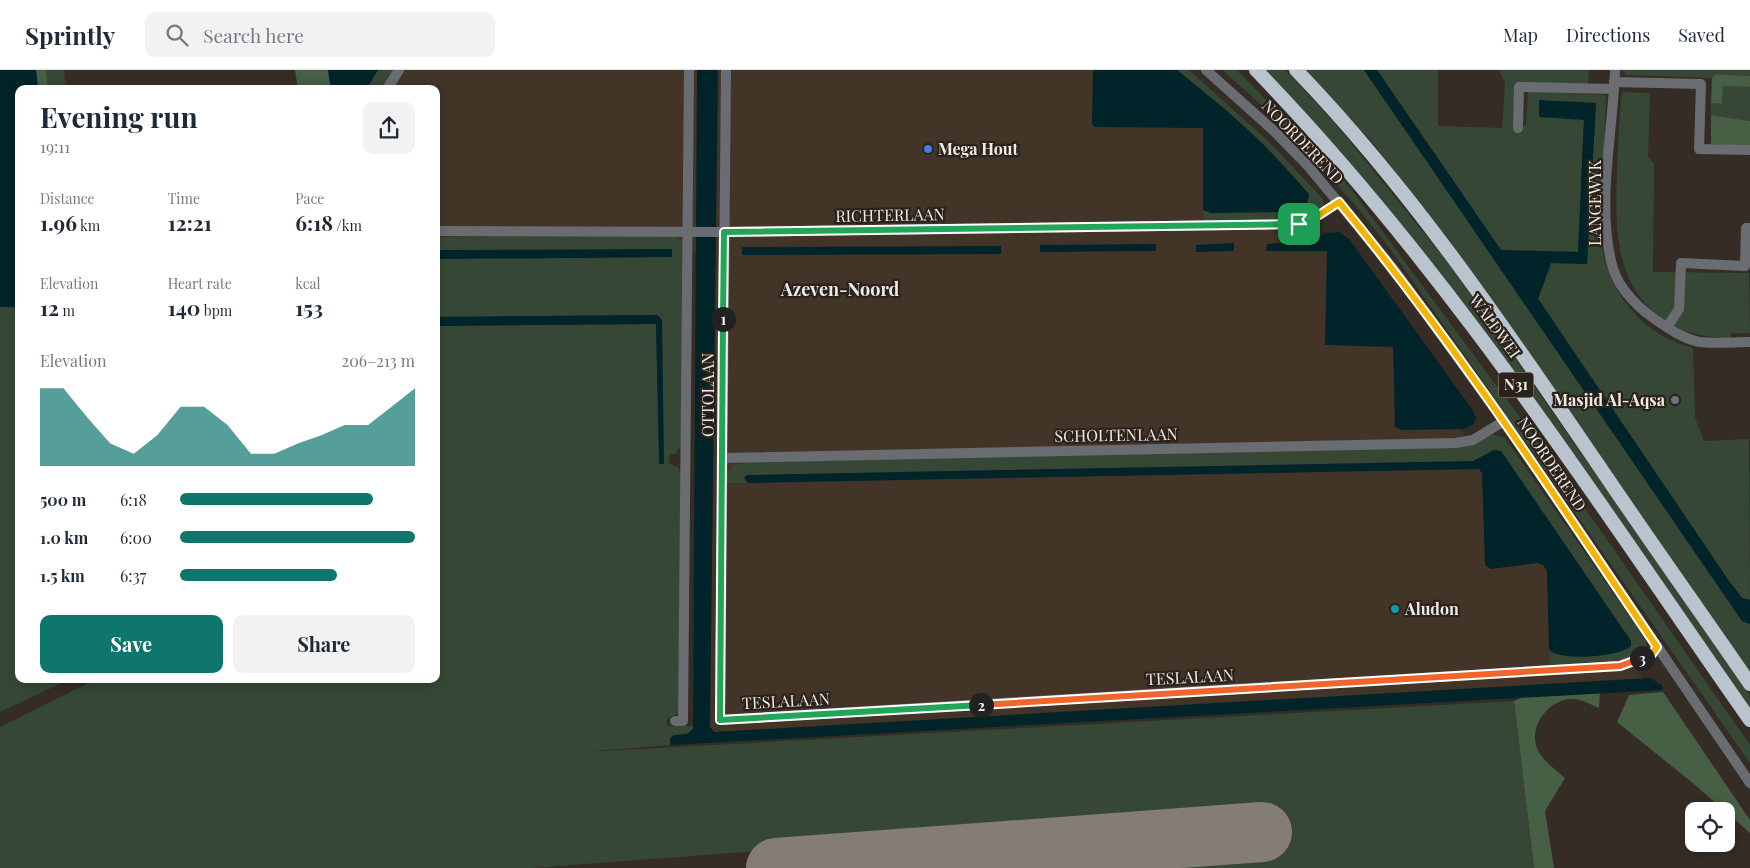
<!DOCTYPE html>
<html lang="en">
<head>
<meta charset="utf-8">
<style>
	:root { --surface:#fff; --page:#f2f2f3; --text:#1f2937; --muted:#747a83; --line:#e0e1e3; --accent:#0f766e }
	body { margin:0; font-family:"Playfair Display",serif; background:var(--page); color:var(--text); height:100vh; display:flex; flex-direction:column; font-size:19px; white-space:nowrap }
	* { box-sizing:border-box; margin:0 }
	p { font-size:16px; color:var(--muted) }
	.icon { flex:none; width:28px; height:28px; fill:none; stroke:currentColor; stroke-width:2; stroke-linecap:round; stroke-linejoin:round }
	.map { position:relative; flex:1; overflow:hidden }
	.side { position:absolute; left:15px; top:15px; width:425px; height:598px; display:flex; flex-direction:column; background:var(--surface); border-radius:10px; box-shadow:0 2px 12px #0003 }
	.side>* { flex:none }
	.buttons { position:absolute; left:1685px; top:732px; display:grid; gap:10px }
	.buttons a { display:grid; place-items:center; width:50px; height:50px; border-radius:10px; background:var(--surface); box-shadow:0 2px 12px #0003; font-size:25px }
	.pin { position:absolute; display:grid; place-items:center; width:42px; height:42px; color:#fff; margin:-21px; border-radius:10px; box-shadow:0 2px 8px #0006 }
	.km { position:absolute; width:25px; height:25px; margin:-12px; border-radius:50%; background:#222; color:#fff; font-size:14px; line-height:25px; text-align:center }
	.round { display:grid; place-items:center; flex:none; width:52px; height:52px; border-radius:10px; background:var(--page) }
	.summary { display:flex; align-items:center; justify-content:space-between; height:85px; padding:0 25px }
	h1 { font-size:28px; font-weight:700; line-height:38px }
	.figures { display:grid; grid-template-columns:repeat(3,1fr); gap:8px; height:85px; padding:5px 25px }
	.figures div { display:grid; align-content:center }
	.figures b { font-size:21px; font-weight:700 }
	.figures small { font-size:14px; font-weight:400 }
	.figures p { font-size:14px }
	.chart { height:140px; padding:10px 25px }
	.chart p { display:flex; justify-content:space-between }
	.chart svg { width:100%; height:90px; margin-top:5px; fill:var(--accent); opacity:.7 }
	.button { display:flex; gap:10px; margin-top:auto; padding:10px 25px }
	.button a { flex:1; height:58px; border-radius:10px; background:var(--accent); color:#fff; font-size:20px; font-weight:700; line-height:58px; text-align:center }
	.button a+a { background:var(--page); color:var(--text) }
	ul { padding:0 25px; list-style:none; font-size:16px }
	li { display:grid; grid-template-columns:80px 60px 1fr; align-items:center; height:38px }
	li i { height:12px; border-radius:6px; background:var(--accent) }
	header { display:flex; align-items:center; gap:30px; box-sizing:border-box; height:70px; padding:0 25px; background:var(--surface); border-bottom:1px solid var(--line) }
	header strong { font-size:24px }
	nav { display:flex; gap:28px; margin-inline-start:auto; font-size:18px }
	.search { width:350px; height:45px; background:var(--page); display:flex; align-items:center; gap:12px; box-sizing:border-box; padding:0 18px; border-radius:10px; color:var(--muted); font-size:19px }
	.map>svg:first-child { display:block }
	.built { fill:#433428 }
	.green { fill:#364835 }
	.forest { fill:#475f45 }
	.water { fill:#002429 }
	.lines { fill:none; stroke-linecap:round; stroke-linejoin:round }
	.runway { stroke:#847c76; stroke-width:60 }
	.minor { stroke:#696d71; stroke-width:10 }
	.highway { stroke:#bac4cf; stroke-width:14 }
	.split-1-casing { stroke:#fff; stroke-width:10 }
	.split-2-casing { stroke:#fff; stroke-width:10 }
	.split-3-casing { stroke:#fff; stroke-width:10 }
	.split-4-casing { stroke:#fff; stroke-width:10 }
	.split-1 { stroke:#22a559; stroke-width:6 }
	.split-2 { stroke:#22a559; stroke-width:6 }
	.split-3 { stroke:#f0652b; stroke-width:6 }
	.split-4 { stroke:#f5b400; stroke-width:6 }
	.shop-dot { fill:#3f7fe0; stroke:#2b221b; stroke-width:2 }
	.worship-dot { fill:#6b7280; stroke:#2b221b; stroke-width:2 }
	.culture-dot { fill:#0f9aa8; stroke:#2b221b; stroke-width:2 }
	.labels { text-anchor:middle; stroke-width:4.5; stroke-linejoin:round; paint-order:stroke }
	.shield { fill:#2b221b; stroke:#b5aea8; stroke-width:1 }
	.shield-label { font-size:15px; font-weight:bold; fill:#f0eae5 }
	.street-label { font-size:16px; fill:#f0eae5; stroke:#2b221b }
	.poi-label { font-size:16px; font-weight:bold; fill:#f0eae5; stroke:#2b221b; text-anchor:start }
	.neighbourhood-label { font-size:18px; font-weight:bold; fill:#f0eae5; stroke:#2b221b }
</style>
</head>
<body>
<header>
<strong>Sprintly</strong>
<div class="search"><svg class="icon" aria-label="search" viewBox="0 0 24 24"><circle cx="10" cy="10" r="6"/><path d="M15 15l6 6"/></svg>Search here</div>
<nav><a>Map</a><a>Directions</a><a>Saved</a></nav>
</header>
<div class="map">
<svg width="1750" height="798" viewBox="0 0 1750 798">
	<rect width="100%" height="100%" fill="#352c25"/>
	<path class="built" d="M 371,0 L 1154,0 L 1282,117 L 1647,614 L 700,667 L 706,183 L 436,185 L 436,19 L 360,19 Z"/>
	<g class="green">
		<path d="M 46,0 L 64,0 L 66,19 L 48,19 Z"/>
		<path d="M 378,0 L 393,0 L 381,19 L 366,19 Z"/>
		<path d="M 1177,0 L 1189,0 L 1270,73 L 1323,129 L 1324,138 L 1302,150 L 1205,152 L 1203,140 L 1211,143 L 1309,125 C 1272,77 1224,38 1177,0 Z"/>
		<path d="M 1222,0 L 1237,0 L 1348,115 L 1550,388 L 1750,675 L 1750,693 L 1391,180 C 1340,114 1285,54 1222,0 Z"/>
		<path d="M 1262,0 L 1285,0 L 1334,52 L 1449,194 L 1750,625 L 1750,642 L 1373,122 L 1300,37 Z"/>
		<path d="M 1305,0 L 1364,0 L 1742,551 L 1750,554 L 1750,605 L 1461,189 L 1373,73 Z"/>
		<path d="M 1377,0 L 1438,0 L 1438,56 L 1502,58 L 1505,13 L 1499,0 L 1589,0 L 1588,16 L 1517,14 L 1514,54 L 1526,55 L 1528,21 L 1606,25 C 1605,55 1604,85 1602,116 C 1602,140 1599,165 1604,188 C 1615,231 1650,268 1693,278 L 1695,347 L 1704,371 L 1749,369 L 1750,530 L 1742,528 L 1729,511 L 1538,228 L 1551,193 L 1587,194 L 1596,33 L 1539,47 L 1584,49 L 1578,182 L 1501,180 Z"/>
		<path d="M 1622,0 L 1750,0 L 1750,6 L 1715,4 L 1712,8 L 1626,5 Z"/>
		<path d="M 1723,16 L 1750,17 L 1750,51 L 1711,45 L 1711,33 L 1722,34 Z"/>
		<path d="M 1622,22 L 1650,23 L 1648,88 L 1654,93 L 1653,202 L 1749,203 L 1750,263 L 1732,263 L 1729,270 C 1711,266 1690,265 1674,256 C 1614,222 1615,162 1617,102 C 1618,75 1619,49 1622,22 Z"/>
		<path d="M 671,165 L 682,171 L 683,176 L 682,375 L 675,384 L 670,384 L 669,393 L 678,398 L 682,407 L 678,644 L 667,648 L 667,656 L 693,656 L 693,659 L 687,664 L 670,668 L 670,675 L 584,682 L 1514,631 L 1534,798 L 1038,798 L 1264,781 L 1261,743 L 532,798 L 0,798 L 0,657 L 97,609 L 436,609 L 436,256 L 656,254 L 660,394 L 664,389 L 660,247 L 657,245 L 436,247 L 436,189 L 672,187 L 672,180 L 436,180 L 436,167 Z"/>
		<path d="M 0,237 L 19,237 L 19,609 L 70,609 L 0,642 Z"/>
		<path d="M 1492,364 L 1505,368 L 1646,570 L 1646,576 L 1652,584 L 1616,593 L 1550,597 L 1549,579 L 1552,584 L 1631,571 L 1501,381 L 1494,380 L 1474,391 L 747,405 L 744,408 L 748,413 L 727,413 L 726,405 L 732,396 L 747,392 L 1458,377 Z"/>
	</g>
	<g class="forest">
		<path d="M 36,0 L 46,0 L 48,19 L 38,19 Z"/>
		<path d="M 295,0 L 328,0 L 331,19 L 298,19 Z"/>
		<path d="M 1715,4 L 1750,6 L 1750,17 L 1723,16 L 1722,34 L 1711,33 L 1712,8 Z"/>
		<path d="M 1711,45 L 1750,51 L 1750,77 L 1711,74 Z"/>
		<path d="M 1600,620 L 1599,638 C 1590,634 1580,628 1570,629 C 1546,631 1525,661 1540,684 C 1546,693 1557,701 1565,708 L 1545,741 L 1554,798 L 1534,798 L 1514,631 L 1530,624 Z"/>
		<path d="M 1663,622 L 1750,750 L 1750,763 L 1694,714 L 1617,652 L 1629,625 Z"/>
	</g>
	<g class="water">
		<path d="M 0,0 L 36,0 L 38,19 L 19,19 L 19,237 L 0,237 Z"/>
		<path d="M 328,0 L 378,0 L 366,19 L 331,19 Z"/>
		<path d="M 697,0 L 718,0 L 710,657 L 714,662 L 1650,608 L 1662,615 L 1663,620 L 670,675 L 670,668 L 674,665 L 687,664 L 693,659 Z"/>
		<path d="M 1093,0 L 1177,0 L 1226,40 L 1263,74 L 1309,124 C 1307,138 1303,139 1291,142 L 1211,143 L 1203,140 L 1203,58 L 1094,57 L 1092,53 Z"/>
		<path d="M 1364,0 L 1377,0 L 1501,180 L 1578,182 L 1584,50 L 1539,47 L 1539,30 L 1596,33 L 1587,194 L 1551,193 L 1538,229 L 1729,511 L 1742,528 L 1750,530 L 1750,554 L 1742,551 Z"/>
		<path d="M 1339,162 L 1349,169 L 1472,339 L 1476,348 L 1474,354 L 1464,359 L 1402,360 L 1395,357 L 1393,277 L 1325,275 L 1327,181 L 1266,181 L 1267,174 L 1310,171 L 1327,163 Z"/>
		<path d="M 1234,173 L 1234,181 L 1196,182 L 1196,175 Z"/>
		<path d="M 1156,174 L 1156,181 L 1040,182 L 1040,175 Z"/>
		<path d="M 1001,176 L 1001,184 L 742,185 L 742,177 Z"/>
		<path d="M 672,179 L 672,187 L 436,189 L 436,180 Z"/>
		<path d="M 657,245 L 662,250 L 664,394 L 659,394 L 656,254 L 436,256 L 436,247 Z"/>
		<path d="M 1494,380 L 1501,381 L 1631,571 L 1631,576 C 1621,587 1557,592 1549,579 L 1547,501 L 1543,495 L 1537,493 L 1491,499 L 1485,495 L 1482,403 L 1479,399 L 748,413 L 744,408 L 747,405 L 1473,391 Z"/>
	</g>
	<g class="lines">
		<path class="runway" d="M 776,798 L 1262,762"/>
		<g class="minor">
			<path d="M 726,0 L 720,650 L 1620,596 L 1652,584 L 1657,577"/>
			<path d="M 1206,0 L 1274,61 L 1308,96 L 1392,197 L 1504,351 L 1750,713"/>
			<path d="M 1615,0 C 1613,61 1597,131 1611,191 C 1616,216 1636,236 1656,250 C 1669,259 1684,269 1700,272 C 1716,274 1734,272 1750,272"/>
			<path d="M 1614,12 L 1701,14 L 1699,79 L 1750,80"/>
			<path d="M 387,19 L 399,0"/>
			<path d="M 1518,58 L 1519,17 L 1614,19"/>
			<path d="M 436,161 L 724,162 L 1299,154 L 1319,145 L 1339,132"/>
			<path d="M 1667,257 L 1679,239 L 1681,193 L 1745,196 L 1746,158 L 1750,158"/>
			<path d="M 722,388 L 1456,373 L 1473,370 L 1504,351"/>
			<path d="M 675,651 L 683,651 L 689,0"/>
		</g>
		<g class="highway">
			<path d="M 1256,0 C 1446,196 1594,427 1750,650"/>
			<path d="M 1296,0 C 1411,119 1504,257 1597,393 C 1647,467 1699,540 1750,614"/>
		</g>
	</g>
	<g class="lines">
		<defs>
			<path id="split-1" d="M 723,249 L 724,162 L 1299,154"/>
			<path id="split-2" d="M 723,249 L 720,650 L 981,635"/>
			<path id="split-3" d="M 981,635 L 1620,596 L 1642,588"/>
			<path id="split-4" d="M 1299,154 L 1319,145 L 1339,132 C 1455,273 1555,426 1657,577 L 1652,584 L 1642,588"/>
		</defs>
		<use href="#split-1" class="split-1-casing"/>
		<use href="#split-2" class="split-2-casing"/>
		<use href="#split-3" class="split-3-casing"/>
		<use href="#split-4" class="split-4-casing"/>
		<use href="#split-1" class="split-1"/>
		<use href="#split-2" class="split-2"/>
		<use href="#split-3" class="split-3"/>
		<use href="#split-4" class="split-4"/>
	</g>
	<circle class="shop-dot" cx="928" cy="79" r="5"/>
	<circle class="worship-dot" cx="1675" cy="330" r="5"/>
	<circle class="culture-dot" cx="1395" cy="539" r="5"/>
	<g class="labels">
		<rect class="shield" x="1498.5" y="302.5" width="35" height="25" rx="4"/>
		<g class="shield-label">
			<text x="1516" y="320">N31</text>
		</g>
		<g class="street-label">
			<text transform="translate(1303 72) rotate(46)" y="6">NOORDEREND</text>
			<text transform="translate(1595 133) rotate(-90)" y="6">LANGEWYK</text>
			<text transform="translate(890 145) rotate(-1)" y="6">RICHTERLAAN</text>
			<text transform="translate(1495 256) rotate(54)" y="6">WÂLDWEI</text>
			<text transform="translate(708 325) rotate(-90)" y="6">OTTOLAAN</text>
			<text transform="translate(1116 365) rotate(-1)" y="6">SCHOLTENLAAN</text>
			<text transform="translate(1552 394) rotate(56)" y="6">NOORDEREND</text>
			<text transform="translate(1190 607) rotate(-3)" y="6">TESLALAAN</text>
			<text transform="translate(786 631) rotate(-3)" y="6">TESLALAAN</text>
		</g>
		<g class="poi-label">
			<text x="938" y="85">Mega Hout</text>
			<text x="1665" y="336" text-anchor="end">Masjid Al-Aqsa</text>
			<text x="1405" y="545">Aludon</text>
		</g>
		<g class="neighbourhood-label">
			<text x="840" y="226">Azeven-Noord</text>
		</g>
	</g>
</svg>
<div class="buttons">
<a><svg class="icon" aria-label="locate" viewBox="0 0 24 24"><circle cx="12" cy="12" r="6"/><path d="M12 2v4M12 18v4M2 12h4M18 12h4"/></svg></a>
</div>
<div class="pin" style="left:1299px;top:154px;background:#1e9e55"><svg class="icon" aria-label="arrive" viewBox="0 0 24 24"><path d="M6 21V4h12l-3 4 3 4H6"/></svg></div>
<b class="km" style="left:723px;top:249px">1</b>
<b class="km" style="left:981px;top:635px">2</b>
<b class="km" style="left:1642px;top:588px">3</b>
<section class="side">
<div class="summary"><div><h1>Evening run</h1><p>19:11</p></div><a class="round"><svg class="icon" aria-label="share" viewBox="0 0 24 24"><path d="M12 15V3M7 8l5-5 5 5M5 13v7h14v-7"/></svg></a></div>
<div class="figures">
<div><p>Distance</p><b>1.96<small> km</small></b></div>
<div><p>Time</p><b>12:21</b></div>
<div><p>Pace</p><b>6:18<small> /km</small></b></div>
</div>
<div class="figures">
<div><p>Elevation</p><b>12<small> m</small></b></div>
<div><p>Heart rate</p><b>140<small> bpm</small></b></div>
<div><p>kcal</p><b>153</b></div>
</div>
<div class="chart"><p><span>Elevation</span>206–213 m</p>
<svg viewBox="0 0 160 44" preserveAspectRatio="none"><path d="M0 44V6L10 6L20 20L30 33L40 38L50 29L60 15L70 15L80 24L90 38L100 38L110 33L120 29L130 24L140 24L150 15L160 6V44z"/></svg>
</div>
<ul>
<li><b>500 m</b>6:18<i style="width:82%"></i></li>
<li><b>1.0 km</b>6:00<i style="width:100%"></i></li>
<li><b>1.5 km</b>6:37<i style="width:67%"></i></li>
</ul>
<div class="button"><a>Save</a><a>Share</a></div>
</section>
</div>
</body>
</html>
